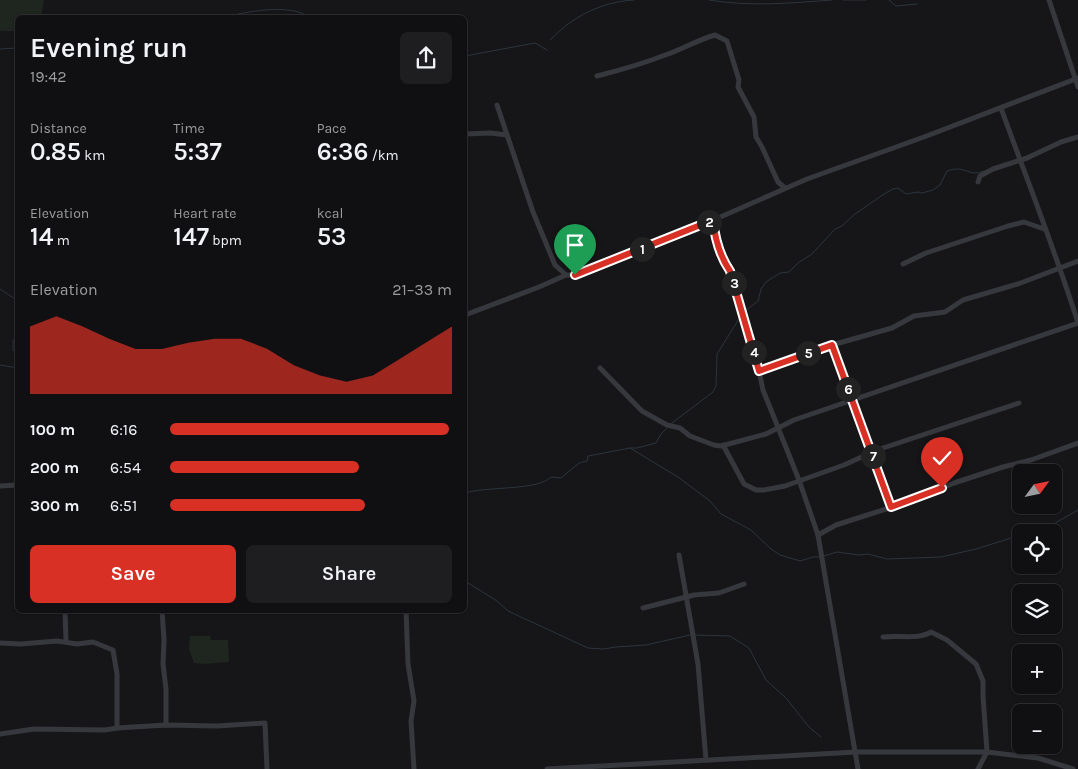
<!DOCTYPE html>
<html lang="en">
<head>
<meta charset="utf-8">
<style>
	:root { --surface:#101012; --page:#1e1e20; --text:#f1f3f6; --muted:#9c9d9f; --line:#303032; --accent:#d93025 }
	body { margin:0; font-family:Karla,sans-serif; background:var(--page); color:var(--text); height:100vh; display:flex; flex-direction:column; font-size:19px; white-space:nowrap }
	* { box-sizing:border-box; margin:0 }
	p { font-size:16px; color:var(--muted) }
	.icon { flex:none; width:28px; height:28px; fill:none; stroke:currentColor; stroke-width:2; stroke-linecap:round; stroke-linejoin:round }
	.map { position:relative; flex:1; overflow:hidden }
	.details { position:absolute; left:15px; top:15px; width:452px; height:598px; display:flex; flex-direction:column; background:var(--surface); border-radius:8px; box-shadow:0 1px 4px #0004,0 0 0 1px var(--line) }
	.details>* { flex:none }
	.needle { width:32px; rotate:57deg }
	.tools { position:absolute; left:1012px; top:464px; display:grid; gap:10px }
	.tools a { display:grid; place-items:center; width:50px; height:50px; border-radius:8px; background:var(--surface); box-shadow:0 1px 4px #0004,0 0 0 1px var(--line); font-size:25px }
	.pin { position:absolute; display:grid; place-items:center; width:42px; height:42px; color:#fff; margin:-51px -21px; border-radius:50% 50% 50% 0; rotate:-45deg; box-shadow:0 0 5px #0007 }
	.pin .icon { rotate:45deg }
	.km { position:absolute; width:25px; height:25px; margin:-12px; border-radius:50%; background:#222; color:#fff; font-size:14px; line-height:25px; text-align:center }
	.round { display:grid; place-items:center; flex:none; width:52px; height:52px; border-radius:8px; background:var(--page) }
	.overview { display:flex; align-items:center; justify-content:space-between; height:85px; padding:0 15px }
	h1 { font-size:28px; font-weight:600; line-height:38px }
	.stats { display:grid; grid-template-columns:repeat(3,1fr); gap:8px; height:85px; padding:5px 15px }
	.stats div { display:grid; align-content:center }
	.stats b { font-size:25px; font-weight:600 }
	.stats small { font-size:14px; font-weight:400 }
	.stats p { font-size:14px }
	.chart { height:140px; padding:10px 15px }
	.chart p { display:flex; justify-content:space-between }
	.chart svg { width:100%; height:90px; margin-top:5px; fill:var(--accent); opacity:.7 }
	.primary-button { display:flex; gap:10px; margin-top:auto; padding:10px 15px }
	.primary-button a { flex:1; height:58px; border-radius:8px; background:var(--accent); color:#fff; font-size:20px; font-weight:600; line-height:58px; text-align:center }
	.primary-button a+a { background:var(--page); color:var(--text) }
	ul { padding:0 15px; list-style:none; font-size:16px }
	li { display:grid; grid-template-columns:80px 60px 1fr; align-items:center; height:38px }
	li i { height:12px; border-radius:6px; background:var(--accent) }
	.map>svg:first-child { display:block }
	.green { fill:#1e261f }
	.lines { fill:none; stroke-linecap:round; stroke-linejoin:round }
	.stream { stroke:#2c353c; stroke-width:1 }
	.minor { stroke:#37383d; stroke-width:5 }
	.route-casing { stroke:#fff; stroke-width:10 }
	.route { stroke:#d93025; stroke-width:6 }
</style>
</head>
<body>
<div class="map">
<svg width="1078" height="769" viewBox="0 0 1078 769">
	<rect width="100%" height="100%" fill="#161618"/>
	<g class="green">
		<path d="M 0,0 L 44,0 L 41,17 L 18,18 L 17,31 L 0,31 Z"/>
		<path d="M 190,636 L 210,636 L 211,640 L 228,640 L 229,662 L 204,664 L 194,663 L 189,649 Z"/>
	</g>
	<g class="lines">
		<g class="stream">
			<path d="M 709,0 C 750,7 792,3 832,0"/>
			<path d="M 843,0 L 866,0"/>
			<path d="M 889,0 L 896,6 L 917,4"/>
			<path d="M 221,18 C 246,12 289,2 311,18"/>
			<path d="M 550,40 C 557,34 563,27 571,22 C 589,9 612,1 634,0"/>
			<path d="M 0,49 L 18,48"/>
			<path d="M 465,56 L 535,43 L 547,50"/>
			<path d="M 0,289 L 18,301"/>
			<path d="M 745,311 L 758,301 L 761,289 L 766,282 L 780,273 L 789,272 L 798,263 L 812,254 L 835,229 L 842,226 L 855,214 L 884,194 L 893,189 L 898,188 L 906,194 L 918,192 L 922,193 L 933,190 L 940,185 L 947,171 C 966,164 968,178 984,171"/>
			<path d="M 18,341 L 13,340 L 13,350 L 18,355"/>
			<path d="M 0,365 L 18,368"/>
			<path d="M 672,423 L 713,392 L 716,386 L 717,354 L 742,314"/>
			<path d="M 630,448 L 637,448 L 656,443 L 661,434 L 667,428"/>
			<path d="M 465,493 C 486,486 538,491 551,477 L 561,478 L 579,463 L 587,461 L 588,456 L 630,448 L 678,477 L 710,501 L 721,514 L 751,530 L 771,549 L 780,555 L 800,561 L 813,557 L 821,557"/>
			<path d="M 1030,532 L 1050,526 L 1078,510"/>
			<path d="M 824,556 L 837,552 L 859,555 L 868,554 L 887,559 L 941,557 L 976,549 L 1021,535"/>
			<path d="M 465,581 L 497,601 L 508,611 L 588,648 L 603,649 L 616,647 L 646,645 L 690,635"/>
			<path d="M 694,635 L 730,636 L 749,648 L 766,680 L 786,698 L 809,727 L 821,737"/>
		</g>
		<g class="minor">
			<path d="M 1049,0 L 1078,87"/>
			<path d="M 597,76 C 621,70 645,63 668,54 C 684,48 698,40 715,35 L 727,41 L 739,80 L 738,87 L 754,117 L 756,137 L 762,147 L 778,182 L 785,188"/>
			<path d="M 497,105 L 533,212 L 555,265 L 566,275"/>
			<path d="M 1001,108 C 1027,180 1055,250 1078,323"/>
			<path d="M 465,134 L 490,133 L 507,135"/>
			<path d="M 978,182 L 980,176 L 993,169 L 1027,158 L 1061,142 L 1078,137"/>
			<path d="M 713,220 L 715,237 L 722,258 L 730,271 L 741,304 L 759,371 L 763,390 L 799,480 L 818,535 L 858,769"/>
			<path d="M 903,264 L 926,253 L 1008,226 L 1024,222 L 1044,229"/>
			<path d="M 465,315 L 539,287 L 566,275 L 575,275 L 709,222 L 807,179 L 924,137 L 1078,78"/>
			<path d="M 832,345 L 891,507"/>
			<path d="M 600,368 L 642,411 L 667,425 L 680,428 L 690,436 L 714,445 L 721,446 L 766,434 L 794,420 L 1078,323"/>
			<path d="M 759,371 L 832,345 L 892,328 L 914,316 L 945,312 L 963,300 L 1018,284 L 1078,261"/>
			<path d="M 723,445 L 744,484 L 756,490 L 764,490 L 785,486 L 844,465 L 877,450 L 1019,403"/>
			<path d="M 0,486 L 18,485"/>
			<path d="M 818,535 L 836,525 L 908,502 L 954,483 L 1003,467 L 1031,460 L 1078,443"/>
			<path d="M 679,555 L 698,664 L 706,760"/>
			<path d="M 643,608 L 694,595 L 719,593 L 744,584"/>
			<path d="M 65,610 L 66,641"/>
			<path d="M 162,610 L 164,640 L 163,664 L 166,689 L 166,725"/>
			<path d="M 406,610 L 408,664 L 414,701 L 411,721 L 414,769"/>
			<path d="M 883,637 C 899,635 918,640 931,632 L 947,640 L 976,664 L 983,681 L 983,696 L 987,752 L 978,769"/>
			<path d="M 0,643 L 21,644 L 57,641 L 77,644 L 93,642 L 113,650 L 117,674 L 117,728"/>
			<path d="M 0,734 L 34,729 L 105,730 L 117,728 L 166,725 L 217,726 L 265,723 L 267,769"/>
			<path d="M 547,769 L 856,752 L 987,752 L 1038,758 L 1073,769"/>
		</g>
	</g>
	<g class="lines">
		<defs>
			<path id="route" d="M 575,275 L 713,220 C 715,239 719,255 730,271 L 759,371 L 832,345 L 891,507 L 942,488"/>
		</defs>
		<use href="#route" class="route-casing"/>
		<use href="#route" class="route"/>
	</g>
</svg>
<div class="tools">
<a><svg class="needle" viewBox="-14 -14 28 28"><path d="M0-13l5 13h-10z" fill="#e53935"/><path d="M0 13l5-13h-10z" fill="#9c9d9f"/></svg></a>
<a><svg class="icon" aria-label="locate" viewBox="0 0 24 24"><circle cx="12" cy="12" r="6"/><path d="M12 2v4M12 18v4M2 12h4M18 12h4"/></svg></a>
<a><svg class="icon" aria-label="layers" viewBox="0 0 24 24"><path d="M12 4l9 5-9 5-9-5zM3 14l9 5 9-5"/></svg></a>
<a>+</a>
<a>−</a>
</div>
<div class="pin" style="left:575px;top:275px;background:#1e9e55"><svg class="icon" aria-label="arrive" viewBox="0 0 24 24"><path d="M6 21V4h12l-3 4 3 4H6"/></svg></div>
<div class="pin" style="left:942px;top:488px;background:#d93025"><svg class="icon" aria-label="check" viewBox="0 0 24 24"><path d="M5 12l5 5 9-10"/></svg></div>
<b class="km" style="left:642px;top:249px">1</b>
<b class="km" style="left:709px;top:222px">2</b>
<b class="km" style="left:734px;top:283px">3</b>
<b class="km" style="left:754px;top:352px">4</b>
<b class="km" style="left:808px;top:353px">5</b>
<b class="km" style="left:848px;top:389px">6</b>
<b class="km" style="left:873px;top:456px">7</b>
<section class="details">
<div class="overview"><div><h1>Evening run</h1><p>19:42</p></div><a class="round"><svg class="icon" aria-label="share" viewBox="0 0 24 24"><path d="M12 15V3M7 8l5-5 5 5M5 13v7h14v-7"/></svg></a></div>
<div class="stats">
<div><p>Distance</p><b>0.85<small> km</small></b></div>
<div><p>Time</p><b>5:37</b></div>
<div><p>Pace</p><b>6:36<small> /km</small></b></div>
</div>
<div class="stats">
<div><p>Elevation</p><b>14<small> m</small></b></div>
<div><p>Heart rate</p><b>147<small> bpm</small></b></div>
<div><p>kcal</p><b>53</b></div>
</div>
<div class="chart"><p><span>Elevation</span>21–33 m</p>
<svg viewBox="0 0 160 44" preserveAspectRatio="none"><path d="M0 44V11L10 6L20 11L30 17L40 22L50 22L60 19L70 17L80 17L90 22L100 30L110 35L120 38L130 35L140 27L150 19L160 11V44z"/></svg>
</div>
<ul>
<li><b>100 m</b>6:16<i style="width:99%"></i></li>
<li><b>200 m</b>6:54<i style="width:67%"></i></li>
<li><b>300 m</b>6:51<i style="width:69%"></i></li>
</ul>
<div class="primary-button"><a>Save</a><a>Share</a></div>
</section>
</div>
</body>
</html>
